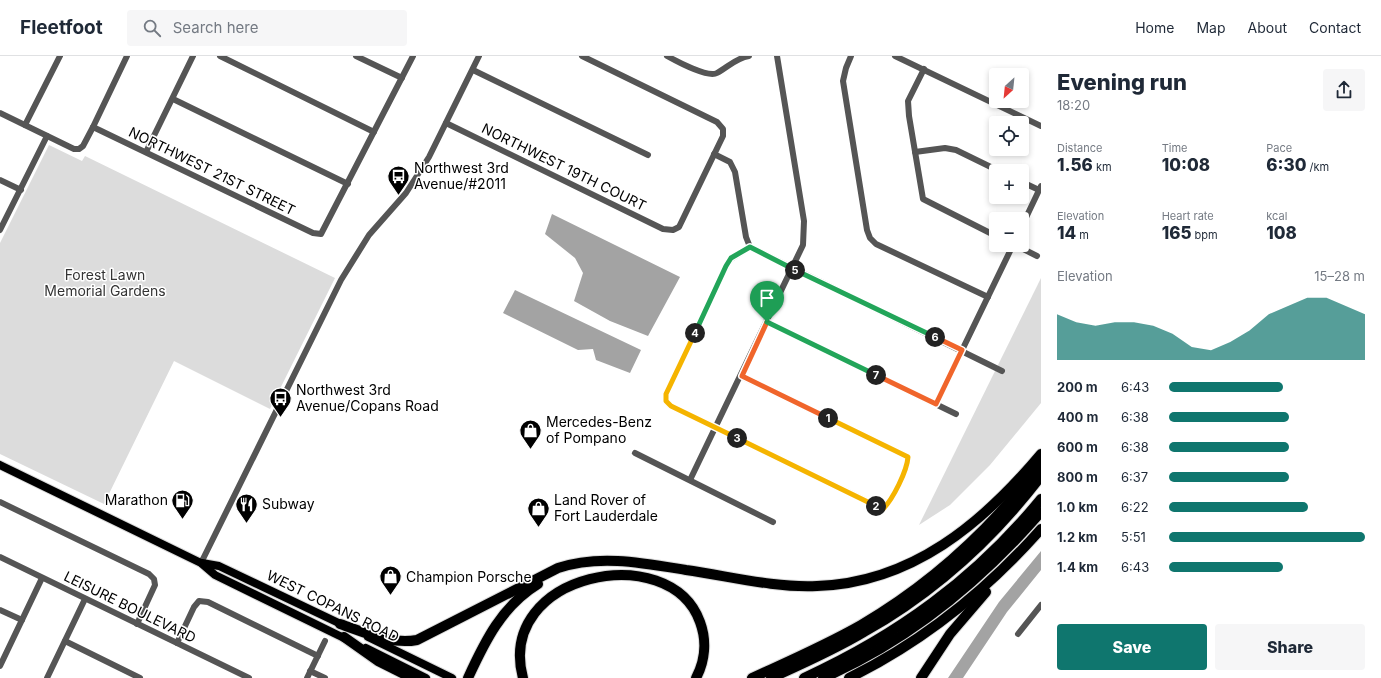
<!DOCTYPE html>
<html lang="en">
<head>
<meta charset="utf-8">
<style>
	:root { --surface:#fff; --page:#f6f6f7; --text:#1f2937; --muted:#747a83; --line:#e0e1e3; --accent:#0f766e }
	body { margin:0; font-family:Inter,sans-serif; background:var(--page); color:var(--text); height:100vh; display:flex; flex-direction:column; font-size:15px; white-space:nowrap }
	* { box-sizing:border-box; margin:0 }
	p { font-size:13px; color:var(--muted) }
	.icon { flex:none; width:22px; height:22px; fill:none; stroke:currentColor; stroke-width:2; stroke-linecap:round; stroke-linejoin:round }
	.map { position:relative; flex:1; overflow:hidden }
	.panel { display:flex; flex-direction:column; background:var(--surface); width:340px }
	.panel>* { flex:none }
	.needle { width:26px; rotate:207deg }
	.fabs { position:absolute; left:989px; top:12px; display:grid; gap:8px }
	.fabs a { display:grid; place-items:center; width:40px; height:40px; border-radius:4px; background:var(--surface); box-shadow:0 2px 6px #0003; font-size:20px }
	.pin { position:absolute; display:grid; place-items:center; width:34px; height:34px; color:#fff; margin:-41px -17px; border-radius:50% 50% 50% 0; rotate:-45deg; box-shadow:0 0 4px #0007 }
	.pin .icon { rotate:45deg }
	.km { position:absolute; width:20px; height:20px; margin:-10px; border-radius:50%; background:#222; color:#fff; font-size:11px; line-height:20px; text-align:center }
	.round { display:grid; place-items:center; flex:none; width:42px; height:42px; border-radius:4px; background:var(--page) }
	.summary { display:flex; align-items:center; justify-content:space-between; height:68px; padding:0 16px }
	h1 { font-size:22px; font-weight:800; line-height:30px }
	.stats { display:grid; grid-template-columns:repeat(3,1fr); gap:6px; height:68px; padding:4px 16px }
	.stats div { display:grid; align-content:center }
	.stats b { font-size:17px; font-weight:800 }
	.stats small { font-size:11px; font-weight:400 }
	.stats p { font-size:11px }
	.chart { height:112px; padding:8px 16px }
	.chart p { display:flex; justify-content:space-between }
	.chart svg { width:100%; height:72px; margin-top:4px; fill:var(--accent); opacity:.7 }
	.primary-button { display:flex; gap:8px; margin-top:auto; padding:8px 16px }
	.primary-button a { flex:1; height:46px; border-radius:4px; background:var(--accent); color:#fff; font-size:16px; font-weight:800; line-height:46px; text-align:center }
	.primary-button a+a { background:var(--page); color:var(--text) }
	ul { padding:0 16px; list-style:none; font-size:13px }
	li { display:grid; grid-template-columns:64px 48px 1fr; align-items:center; height:30px }
	li i { height:10px; border-radius:5px; background:var(--accent) }
	header { display:flex; align-items:center; gap:24px; box-sizing:border-box; height:56px; padding:0 20px; background:var(--surface); border-bottom:1px solid var(--line) }
	header strong { font-size:19px }
	nav { display:flex; gap:22px; margin-inline-start:auto; font-size:14px }
	.search { width:280px; height:36px; background:var(--page); display:flex; align-items:center; gap:10px; box-sizing:border-box; padding:0 14px; border-radius:4px; color:var(--muted); font-size:15px }
	main { display:flex; flex:1; min-height:0 }
	.map>svg:first-child { display:block }
	.green { fill:#dcdcdc }
	.water { fill:#a3a3a3 }
	.lines { fill:none; stroke-linecap:round; stroke-linejoin:round }
	.major-casing { stroke:#dbdbdb; stroke-width:10 }
	.highway-casing { stroke:#dbdbdb; stroke-width:12 }
	.minor { stroke:#555; stroke-width:6 }
	.major { stroke:#000; stroke-width:8 }
	.highway { stroke:#000; stroke-width:10 }
	.split-1-casing { stroke:#fff; stroke-width:8 }
	.split-2-casing { stroke:#fff; stroke-width:8 }
	.split-3-casing { stroke:#fff; stroke-width:8 }
	.split-4-casing { stroke:#fff; stroke-width:8 }
	.split-5-casing { stroke:#fff; stroke-width:8 }
	.split-6-casing { stroke:#fff; stroke-width:8 }
	.split-7-casing { stroke:#fff; stroke-width:8 }
	.split-8-casing { stroke:#fff; stroke-width:8 }
	.split-1 { stroke:#f0652b; stroke-width:5 }
	.split-2 { stroke:#f5b400; stroke-width:5 }
	.split-3 { stroke:#f5b400; stroke-width:5 }
	.split-4 { stroke:#f5b400; stroke-width:5 }
	.split-5 { stroke:#22a559; stroke-width:5 }
	.split-6 { stroke:#22a559; stroke-width:5 }
	.split-7 { stroke:#f0652b; stroke-width:5 }
	.split-8 { stroke:#22a559; stroke-width:5 }
	.labels { text-anchor:middle; stroke-width:3; stroke-linejoin:round; paint-order:stroke }
	.street-label { font-size:14px; fill:#000; stroke:#fff }
	.poi-label { font-size:14px; fill:#000; stroke:#fff; text-anchor:start }
	.park-label { font-size:14px; fill:#333; stroke:#fff }
</style>
</head>
<body>
<header>
<strong>Fleetfoot</strong>
<div class="search"><svg class="icon" aria-label="search" viewBox="0 0 24 24"><circle cx="10" cy="10" r="6"/><path d="M15 15l6 6"/></svg>Search here</div>
<nav><a>Home</a><a>Map</a><a>About</a><a>Contact</a></nav>
</header>
<main>
<div class="map">
<svg width="1041" height="622" viewBox="0 0 1041 622">
	<rect width="100%" height="100%" fill="#fff"/>
	<g class="green">
		<path d="M 49,89 L 82,105 L 85,100 L 335,222 L 270,353 L 174,305 L 104,448 L 0,398 L 0,187 Z"/>
		<path d="M 1041,222 L 1041,347 L 990,409 L 950,449 L 919,469 Z"/>
	</g>
	<g class="water">
		<path d="M 552,158 L 680,221 L 648,280 L 610,265 L 574,245 L 583,217 L 575,202 L 545,178 Z"/>
		<path d="M 515,234 L 641,294 L 630,317 L 596,304 L 593,293 L 578,294 L 503,257 Z"/>
		<path d="M 1041,495 L 1041,514 L 1007,556 L 963,622 L 948,622 L 999,546 Z"/>
	</g>
	<g class="lines">
		<defs>
			<g id="major">
				<path d="M 0,409 L 201,507 L 215,519 L 348,584"/>
				<path d="M 202,507 L 219,510 L 345,570"/>
				<path d="M 368,581 L 452,622"/>
				<path d="M 366,592 L 426,622"/>
			</g>
			<g id="highway">
				<path d="M 340,568 C 364,576 391,589 417,584 L 558,512 C 599,498 644,507 686,514 C 729,520 774,532 817,530 C 912,527 983,467 1041,398"/>
				<path d="M 344,581 L 378,605 L 412,622"/>
				<path d="M 468,622 C 485,585 502,550 538,528"/>
				<path d="M 523,622 C 495,517 670,482 700,566 C 707,585 705,605 696,622"/>
				<path d="M 752,622 C 789,605 826,589 861,569 C 931,528 990,474 1039,410"/>
				<path d="M 771,622 C 802,608 834,594 864,576 C 933,537 993,483 1041,420"/>
				<path d="M 804,622 C 898,579 975,523 1041,443"/>
				<path d="M 823,622 C 908,585 981,525 1041,456"/>
				<path d="M 849,622 C 922,586 987,534 1041,473"/>
				<path d="M 921,622 L 950,578 L 986,536"/>
			</g>
		</defs>
		<use href="#major" class="major-casing"/>
		<use href="#highway" class="highway-casing"/>
		<g class="minor">
			<path d="M 220,0 L 374,76"/>
			<path d="M 356,0 L 402,22"/>
			<path d="M 667,0 C 676,5 708,22 717,17 C 728,11 736,2 749,0"/>
			<path d="M 851,0 L 846,12 L 843,25 L 867,174 L 870,182 L 876,188 L 988,241"/>
			<path d="M 895,0 L 1041,70"/>
			<path d="M 924,13 L 908,45 L 909,60 L 923,143 L 996,180"/>
			<path d="M 473,14 L 648,99"/>
			<path d="M 173,43 L 348,128"/>
			<path d="M 0,57 L 74,93 L 79,93 L 83,90 L 93,71 L 127,0"/>
			<path d="M 446,67 L 663,173 L 673,174 L 679,171 L 723,80 L 723,73 L 717,66 L 582,0"/>
			<path d="M 25,69 L 60,0"/>
			<path d="M 93,71 L 313,177 L 321,178 L 413,0"/>
			<path d="M 146,96 L 193,0"/>
			<path d="M 915,96 L 945,92 L 956,94 L 999,115"/>
			<path d="M 714,98 L 730,106 L 735,116 L 746,181 L 750,191 L 731,203 L 726,210 L 666,338 L 666,345 L 671,350 L 883,453 C 893,443 907,415 908,401 L 741,320"/>
			<path d="M 0,124 L 21,134"/>
			<path d="M 1022,126 L 1039,134"/>
			<path d="M 1022,170 L 1041,130"/>
			<path d="M 0,174 L 47,80"/>
			<path d="M 1015,189 L 1037,200"/>
			<path d="M 750,191 L 1002,315"/>
			<path d="M 767,266 L 956,358"/>
			<path d="M 936,348 L 1013,189"/>
			<path d="M 635,397 L 773,466"/>
			<path d="M 690,424 L 803,189 L 804,165 L 777,0"/>
			<path d="M 0,446 L 149,518 L 154,523 L 155,529 L 137,568"/>
			<path d="M 0,501 L 249,622"/>
			<path d="M 201,507 L 341,224 L 369,179 L 406,137 L 429,101 L 479,0"/>
			<path d="M 0,554 L 22,564"/>
			<path d="M 1018,578 L 1041,549"/>
			<path d="M 65,585 L 140,622"/>
			<path d="M 177,587 L 194,551 L 199,545 L 208,546 L 318,600"/>
			<path d="M 0,610 L 42,522"/>
			<path d="M 310,615 L 325,622"/>
			<path d="M 47,622 L 85,543"/>
			<path d="M 307,622 L 325,585"/>
		</g>
		<use href="#major" class="major"/>
		<use href="#highway" class="highway"/>
	</g>
	<g class="lines">
		<defs>
			<path id="split-1" d="M 767,266 L 742,320 L 828,362"/>
			<path id="split-2" d="M 828,362 L 908,401 C 907,415 893,443 883,453 L 876,450"/>
			<path id="split-3" d="M 737,382 L 876,450"/>
			<path id="split-4" d="M 695,277 L 666,338 L 666,345 L 671,350 L 737,382"/>
			<path id="split-5" d="M 695,277 L 726,210 L 731,202 L 750,191 L 795,214"/>
			<path id="split-6" d="M 795,214 L 935,281"/>
			<path id="split-7" d="M 876,319 L 936,348 L 962,294 L 935,281"/>
			<path id="split-8" d="M 767,266 L 876,319"/>
		</defs>
		<use href="#split-1" class="split-1-casing"/>
		<use href="#split-2" class="split-2-casing"/>
		<use href="#split-3" class="split-3-casing"/>
		<use href="#split-4" class="split-4-casing"/>
		<use href="#split-5" class="split-5-casing"/>
		<use href="#split-6" class="split-6-casing"/>
		<use href="#split-7" class="split-7-casing"/>
		<use href="#split-8" class="split-8-casing"/>
		<use href="#split-1" class="split-1"/>
		<use href="#split-2" class="split-2"/>
		<use href="#split-3" class="split-3"/>
		<use href="#split-4" class="split-4"/>
		<use href="#split-5" class="split-5"/>
		<use href="#split-6" class="split-6"/>
		<use href="#split-7" class="split-7"/>
		<use href="#split-8" class="split-8"/>
	</g>
	<defs>
		<symbol id="bus-pin" viewBox="-11 -11 22 30"><path d="M0 17L-7.5 6A9.5 9.5 0 1 1 7.5 6Z" fill="#000" stroke="#fff"/><path d="M-5-6H5V4H4V6H2V4H-2V6H-4V4H-5ZM-3.5-4V0h7V-4ZM-3.5 1.2v1.5H-2V1.2ZM2 1.2v1.5H3.5V1.2Z" fill="#fff"/></symbol>
		<symbol id="shop-pin" viewBox="-11 -11 22 30"><path d="M0 17L-7.5 6A9.5 9.5 0 1 1 7.5 6Z" fill="#000" stroke="#fff"/><path d="M-5-2.5h2.3a2.7 3.5 0 0 1 5.4 0H5L5.5 6h-11ZM-1.5-2.5h3a1.5 2.3 0 0 0-3 0Z" fill="#fff"/></symbol>
		<symbol id="fuel-pin" viewBox="-11 -11 22 30"><path d="M0 17L-7.5 6A9.5 9.5 0 1 1 7.5 6Z" fill="#000" stroke="#fff"/><path d="M-5.5-6h7V0h2V4h1.3V-2.5L3-4.5l.8-.8L6-3V5H2.5V1h-1V6h-7ZM-4.2-4.7v3.2H.2V-4.7Z" fill="#fff"/></symbol>
		<symbol id="restaurant-pin" viewBox="-11 -11 22 30"><path d="M0 17L-7.5 6A9.5 9.5 0 1 1 7.5 6Z" fill="#000" stroke="#fff"/><path d="M-5-6h1v4h1v-4h1v4h1v-4h1v5L-1.5 .5V6h-2V.5L-5-1ZM5-6V6H3V1.5H1.5Q1.5-4 5-6Z" fill="#fff"/></symbol>
	</defs>
	<g fill-rule="evenodd">
		<use href="#bus-pin" x="386" y="108" width="25" height="34"/>
		<use href="#bus-pin" x="268" y="330" width="25" height="34"/>
		<use href="#shop-pin" x="518" y="362" width="25" height="34"/>
		<use href="#fuel-pin" x="170" y="432" width="25" height="34"/>
		<use href="#restaurant-pin" x="234" y="436" width="25" height="34"/>
		<use href="#shop-pin" x="526" y="440" width="25" height="34"/>
		<use href="#shop-pin" x="378" y="508" width="25" height="34"/>
	</g>
	<g class="labels">
		<g class="street-label">
			<text transform="translate(564 111) rotate(26)" y="5">NORTHWEST 19TH COURT</text>
			<text transform="translate(212 115) rotate(26)" y="5">NORTHWEST 21ST STREET</text>
			<text transform="translate(333 550) rotate(26)" y="5">WEST COPANS ROAD</text>
			<text transform="translate(130 551) rotate(26)" y="5">LEISURE BOULEVARD</text>
		</g>
		<g class="poi-label">
			<text x="414" y="117">Northwest 3rd<tspan x="414" dy="16">Avenue/#2011</tspan></text>
			<text x="296" y="339">Northwest 3rd<tspan x="296" dy="16">Avenue/Copans Road</tspan></text>
			<text x="546" y="371">Mercedes-Benz<tspan x="546" dy="16">of Pompano</tspan></text>
			<text x="168" y="449" text-anchor="end">Marathon</text>
			<text x="554" y="449">Land Rover of<tspan x="554" dy="16">Fort Lauderdale</tspan></text>
			<text x="262" y="453">Subway</text>
			<text x="406" y="526">Champion Porsche</text>
		</g>
		<g class="park-label">
			<text x="105" y="224">Forest Lawn<tspan x="105" dy="16">Memorial Gardens</tspan></text>
		</g>
	</g>
</svg>
<div class="fabs">
<a><svg class="needle" viewBox="-14 -14 28 28"><path d="M0-13l5 13h-10z" fill="#e53935"/><path d="M0 13l5-13h-10z" fill="#747a83"/></svg></a>
<a><svg class="icon" aria-label="locate" viewBox="0 0 24 24"><circle cx="12" cy="12" r="6"/><path d="M12 2v4M12 18v4M2 12h4M18 12h4"/></svg></a>
<a>+</a>
<a>−</a>
</div>
<div class="pin" style="left:767px;top:266px;background:#1e9e55"><svg class="icon" aria-label="arrive" viewBox="0 0 24 24"><path d="M6 21V4h12l-3 4 3 4H6"/></svg></div>
<b class="km" style="left:828px;top:362px">1</b>
<b class="km" style="left:876px;top:450px">2</b>
<b class="km" style="left:737px;top:382px">3</b>
<b class="km" style="left:695px;top:277px">4</b>
<b class="km" style="left:795px;top:214px">5</b>
<b class="km" style="left:935px;top:281px">6</b>
<b class="km" style="left:876px;top:319px">7</b>
</div>
<section class="panel">
<div class="summary"><div><h1>Evening run</h1><p>18:20</p></div><a class="round"><svg class="icon" aria-label="share" viewBox="0 0 24 24"><path d="M12 15V3M7 8l5-5 5 5M5 13v7h14v-7"/></svg></a></div>
<div class="stats">
<div><p>Distance</p><b>1.56<small> km</small></b></div>
<div><p>Time</p><b>10:08</b></div>
<div><p>Pace</p><b>6:30<small> /km</small></b></div>
</div>
<div class="stats">
<div><p>Elevation</p><b>14<small> m</small></b></div>
<div><p>Heart rate</p><b>165<small> bpm</small></b></div>
<div><p>kcal</p><b>108</b></div>
</div>
<div class="chart"><p><span>Elevation</span>15–28 m</p>
<svg viewBox="0 0 160 44" preserveAspectRatio="none"><path d="M0 44V16L10 21L20 23L30 21L40 21L50 23L60 28L70 36L80 38L90 33L100 26L110 16L120 11L130 6L140 6L150 11L160 16V44z"/></svg>
</div>
<ul>
<li><b>200 m</b>6:43<i style="width:58%"></i></li>
<li><b>400 m</b>6:38<i style="width:61%"></i></li>
<li><b>600 m</b>6:38<i style="width:61%"></i></li>
<li><b>800 m</b>6:37<i style="width:61%"></i></li>
<li><b>1.0 km</b>6:22<i style="width:71%"></i></li>
<li><b>1.2 km</b>5:51<i style="width:100%"></i></li>
<li><b>1.4 km</b>6:43<i style="width:58%"></i></li>
</ul>
<div class="primary-button"><a>Save</a><a>Share</a></div>
</section>
</main>
</body>
</html>
